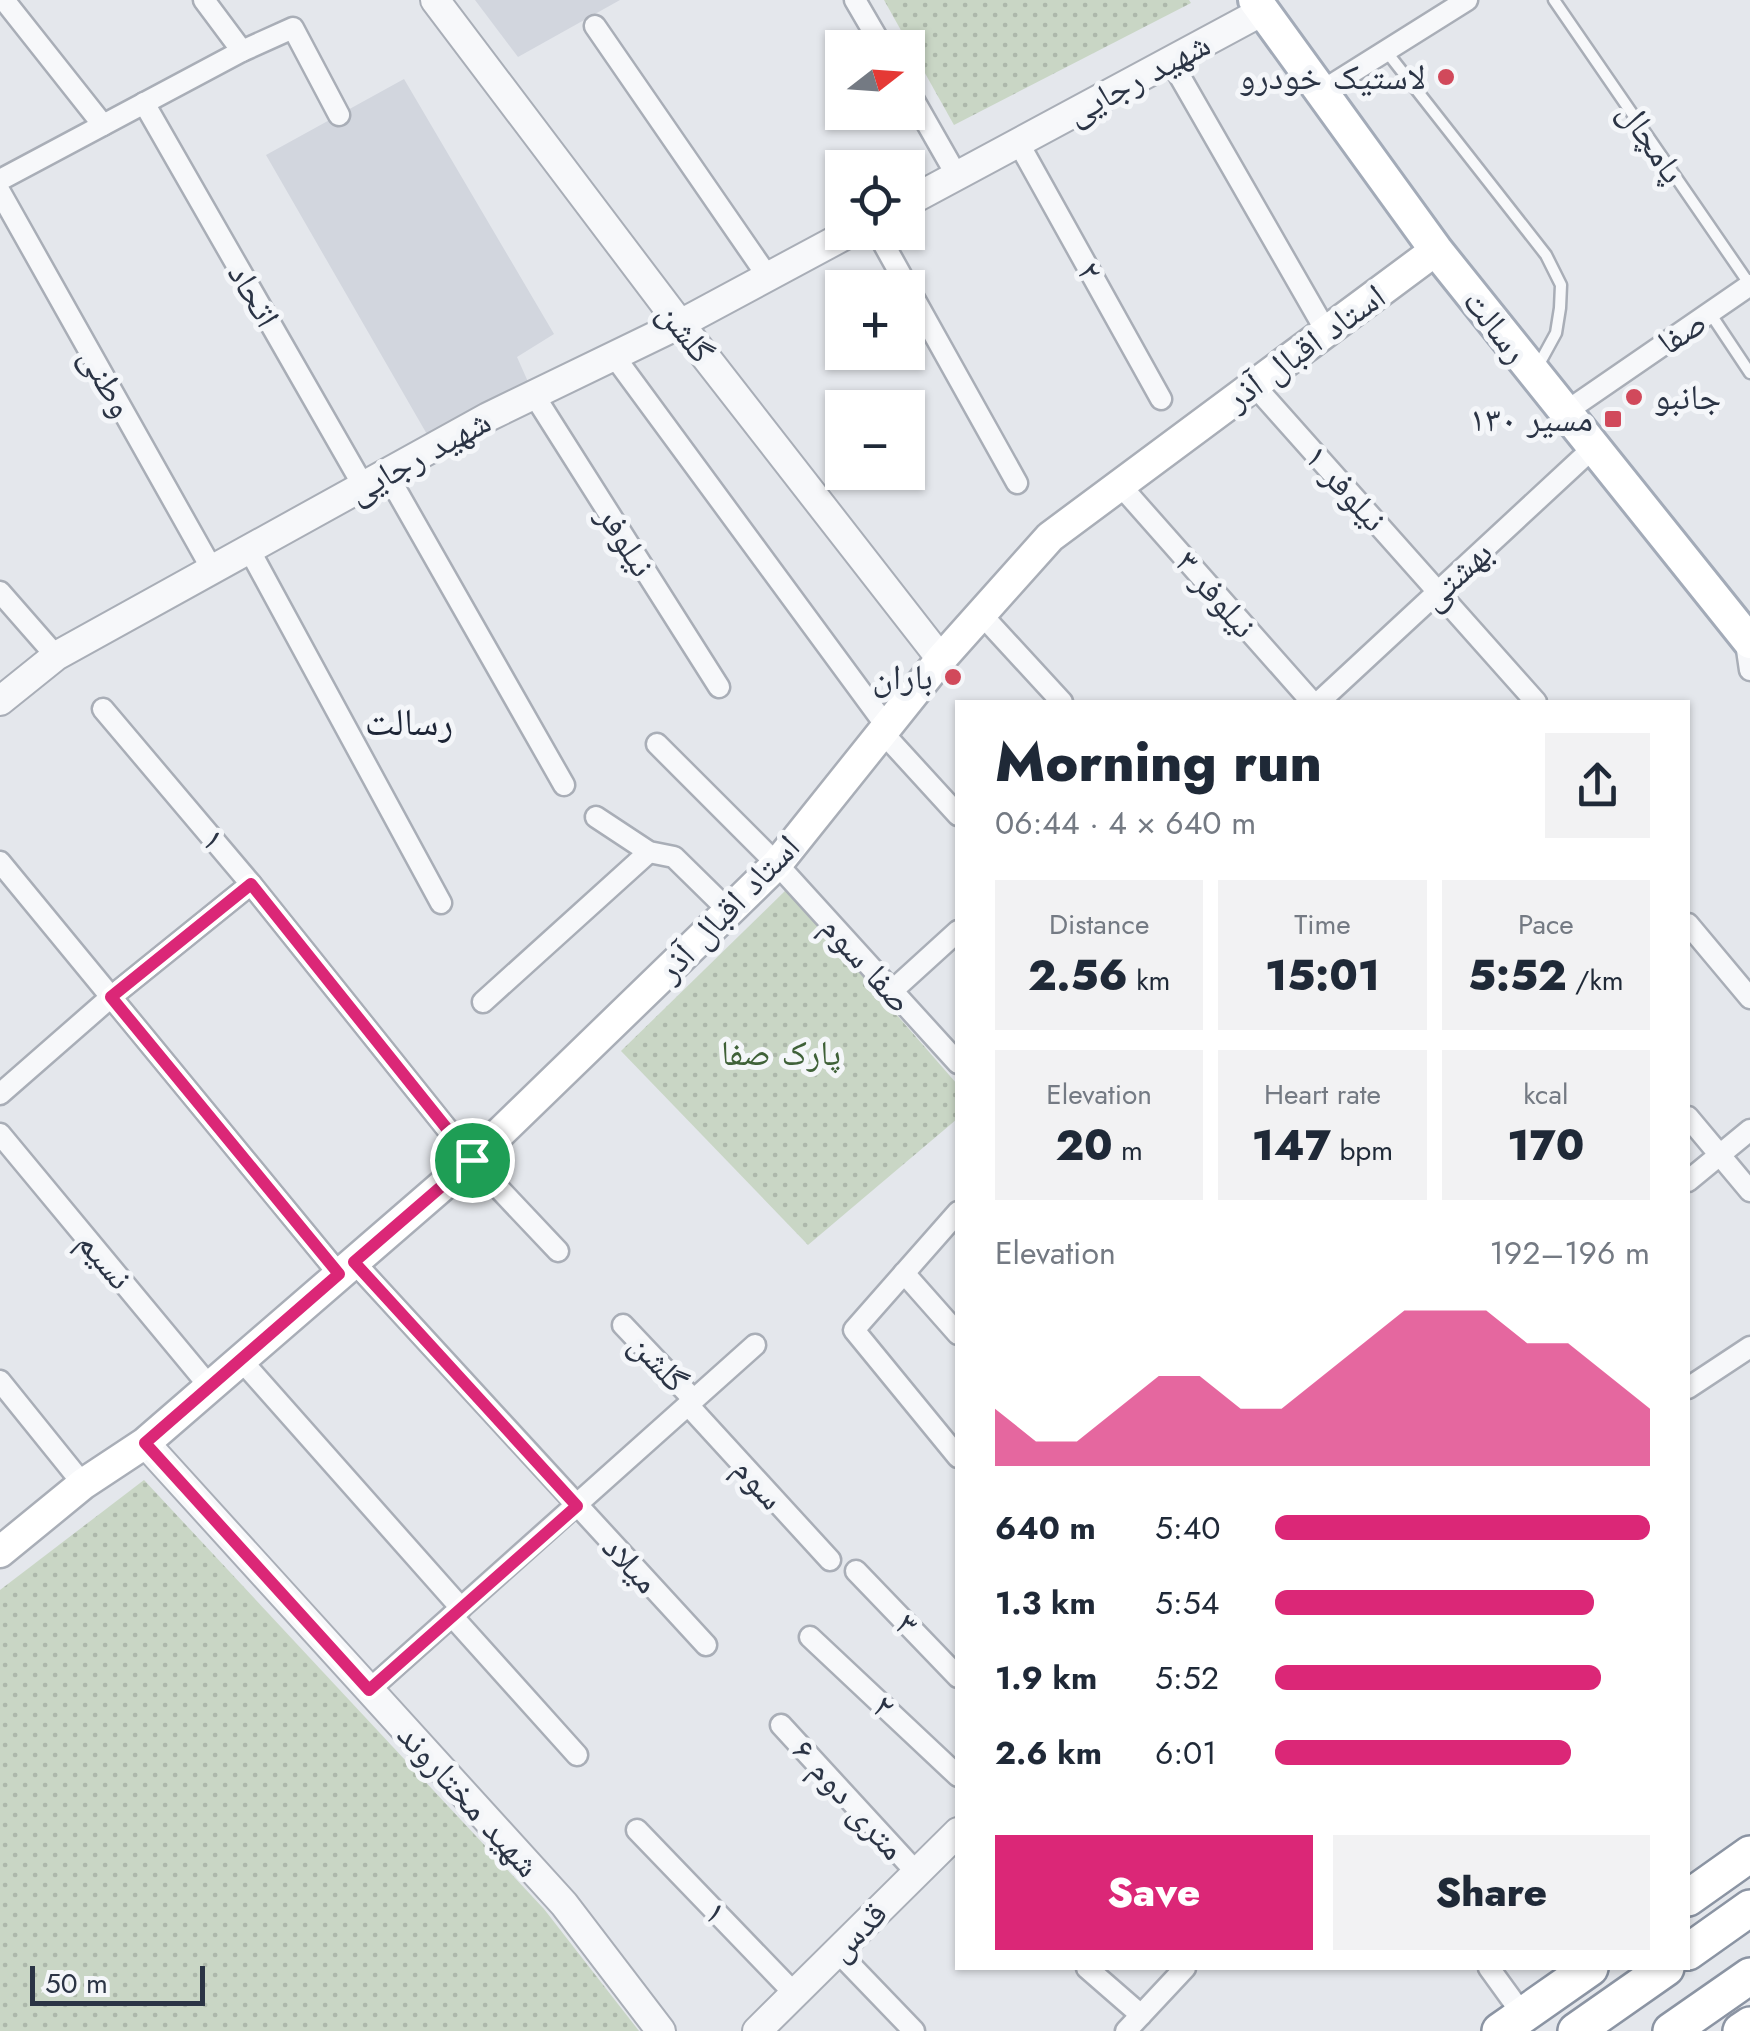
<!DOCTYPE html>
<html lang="en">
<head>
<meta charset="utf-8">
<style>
	:root { --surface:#fff; --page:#f2f2f3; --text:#1f2937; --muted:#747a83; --accent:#db2777 }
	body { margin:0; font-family:Jost,"Noto Naskh Arabic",sans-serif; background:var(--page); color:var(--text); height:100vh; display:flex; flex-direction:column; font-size:38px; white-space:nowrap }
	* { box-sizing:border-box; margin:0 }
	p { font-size:32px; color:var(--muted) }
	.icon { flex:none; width:55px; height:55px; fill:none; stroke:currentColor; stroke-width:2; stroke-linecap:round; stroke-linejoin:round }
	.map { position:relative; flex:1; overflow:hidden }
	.sheet { position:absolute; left:955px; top:700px; width:735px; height:1270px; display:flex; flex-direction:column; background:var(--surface); border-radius:0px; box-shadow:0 2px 8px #0004 }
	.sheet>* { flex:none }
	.needle { width:65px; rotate:73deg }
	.fabs { position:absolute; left:825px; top:30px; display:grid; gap:20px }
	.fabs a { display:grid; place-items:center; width:100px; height:100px; border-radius:0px; background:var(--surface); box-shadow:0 2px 8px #0004; font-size:50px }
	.scale { position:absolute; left:30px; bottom:25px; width:175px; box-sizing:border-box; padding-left:10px; border:5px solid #2b3445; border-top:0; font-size:28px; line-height:35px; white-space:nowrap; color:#2b3445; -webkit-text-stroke:8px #f4f6f9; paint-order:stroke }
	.pin { position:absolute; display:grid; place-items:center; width:85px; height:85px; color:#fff; margin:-42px; border:5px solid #fff; border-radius:50%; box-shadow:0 2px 10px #0007 }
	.round { display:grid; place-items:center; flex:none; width:105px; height:105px; border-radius:0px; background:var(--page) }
	.overview { display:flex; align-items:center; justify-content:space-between; height:170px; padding:0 40px }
	h1 { font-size:55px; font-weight:800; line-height:75px }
	.figures { display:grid; grid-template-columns:repeat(3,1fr); gap:15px; height:170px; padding:10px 40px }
	.figures div { display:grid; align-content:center; border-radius:0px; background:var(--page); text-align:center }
	.figures b { font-size:42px; font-weight:800 }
	.figures small { font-size:28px; font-weight:400 }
	.figures p { font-size:28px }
	.chart { height:280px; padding:20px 40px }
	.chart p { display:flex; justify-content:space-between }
	.chart svg { width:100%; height:180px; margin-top:10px; fill:var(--accent); opacity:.7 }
	.primary-button { display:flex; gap:20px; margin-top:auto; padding:20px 40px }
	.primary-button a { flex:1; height:115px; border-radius:0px; background:var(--accent); color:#fff; font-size:40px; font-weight:800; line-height:115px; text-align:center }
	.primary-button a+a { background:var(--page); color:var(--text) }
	ul { padding:0 40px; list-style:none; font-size:32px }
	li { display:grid; grid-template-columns:160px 120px 1fr; align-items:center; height:75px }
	li i { height:25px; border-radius:12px; background:var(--accent) }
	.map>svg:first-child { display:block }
	.built { fill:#d2d6de }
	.grass { fill:url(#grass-dots) }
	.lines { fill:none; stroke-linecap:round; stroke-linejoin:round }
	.service-casing { stroke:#a9aeb7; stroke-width:15 }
	.minor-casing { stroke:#a9aeb7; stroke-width:25 }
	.tertiary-casing { stroke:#a9aeb7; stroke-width:32 }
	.secondary-casing { stroke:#a9aeb7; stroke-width:35 }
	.primary-casing { stroke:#a3abb8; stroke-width:38 }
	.trunk-casing { stroke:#8b94a3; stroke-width:40 }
	.service { stroke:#f7f8fa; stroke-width:10 }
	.minor { stroke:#f7f8fa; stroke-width:20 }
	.tertiary { stroke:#f7f8fa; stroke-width:28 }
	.secondary { stroke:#fff; stroke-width:30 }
	.primary { stroke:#fff; stroke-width:32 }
	.trunk { stroke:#fff; stroke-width:35 }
	.route-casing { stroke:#fff; stroke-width:20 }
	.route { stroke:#db2777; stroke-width:12 }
	.poi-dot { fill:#d1495b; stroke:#f4f6f9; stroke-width:4 }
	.labels { text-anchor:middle; stroke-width:10; stroke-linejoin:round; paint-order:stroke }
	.poi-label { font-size:35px; fill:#2b3445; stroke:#f4f6f9; text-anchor:end }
	.street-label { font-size:35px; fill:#2b3445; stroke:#f4f6f9 }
	.park-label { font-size:35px; fill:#3f6138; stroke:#f4f6f9 }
	.neighbourhood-label { font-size:38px; fill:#1d2536; stroke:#f4f6f9 }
</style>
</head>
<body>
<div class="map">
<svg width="1750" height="2031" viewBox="0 0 1750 2031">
	<defs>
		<pattern id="grass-dots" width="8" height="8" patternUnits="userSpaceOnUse" patternTransform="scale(2.5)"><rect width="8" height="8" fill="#c9d6c5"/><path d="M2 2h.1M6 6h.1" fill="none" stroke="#adb8ab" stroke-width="1.8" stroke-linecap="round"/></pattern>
	</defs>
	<rect width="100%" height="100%" fill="#e4e7ec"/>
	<g class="built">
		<path d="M 475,0 L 620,0 L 518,57 Z"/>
		<path d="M 404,79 L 554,334 L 517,357 L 529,384 L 428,436 L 266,155 Z"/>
	</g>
	<g class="grass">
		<path d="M 884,0 L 1189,0 L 1191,3 L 954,125 Z"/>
		<path d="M 787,889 L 957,1084 L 957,1119 L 808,1245 L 621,1051 Z"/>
		<path d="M 144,1480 L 544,1909 L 639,2031 L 0,2031 L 0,1590 Z"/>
	</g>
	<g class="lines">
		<defs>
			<g id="service">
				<path d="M 1554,0 L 1750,285"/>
				<path d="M 1386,51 L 1546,255 L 1561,285 L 1560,308 L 1556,333 L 1538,366"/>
				<path d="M 1710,313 L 1750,373"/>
			</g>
			<g id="minor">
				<path d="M 4,0 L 103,125"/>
				<path d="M 204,0 L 242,51"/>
				<path d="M 855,0 L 883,48"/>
				<path d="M 595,26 L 768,277"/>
				<path d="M 1171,61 L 1326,331"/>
				<path d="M 908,90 L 957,176"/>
				<path d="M 1322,91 L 1467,0"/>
				<path d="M 144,103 L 364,487"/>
				<path d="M 1018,142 L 1161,399"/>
				<path d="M 0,180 L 242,51 L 293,28 L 339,115"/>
				<path d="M 0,192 L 213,571"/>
				<path d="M 877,232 L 1017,483"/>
				<path d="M 614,356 L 887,727"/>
				<path d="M 1253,384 L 1536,702"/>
				<path d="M 534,395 L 719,687"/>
				<path d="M 1564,413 L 1750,285"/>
				<path d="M 387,474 L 564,785"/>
				<path d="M 1120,485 L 1312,702"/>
				<path d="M 250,551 L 441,903"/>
				<path d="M 0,592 L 56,656"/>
				<path d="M 981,614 L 1062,702"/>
				<path d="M 1745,636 L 1750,670"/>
				<path d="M 1319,702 L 1593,448"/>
				<path d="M 103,709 L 251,884 L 472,1160 L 558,1251"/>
				<path d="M 883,733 L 958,815"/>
				<path d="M 657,744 L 777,864 L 958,1063"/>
				<path d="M 596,817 L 649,852 L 674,857 L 729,911"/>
				<path d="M 0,862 L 339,1274"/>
				<path d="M 1688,924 L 1750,998"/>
				<path d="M 892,991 L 958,931"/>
				<path d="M 483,1002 L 649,852"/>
				<path d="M 0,1094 L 111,997 L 251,884"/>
				<path d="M 1688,1117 L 1750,1191"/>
				<path d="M 0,1134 L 210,1387"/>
				<path d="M 1688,1181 L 1750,1130"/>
				<path d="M 958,1212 L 854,1330 L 958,1457"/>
				<path d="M 354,1262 L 706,1645"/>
				<path d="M 904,1273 L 958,1334"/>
				<path d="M 623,1325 L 694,1400"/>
				<path d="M 241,1360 L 461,1608"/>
				<path d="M 0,1381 L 83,1484"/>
				<path d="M 1688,1388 L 1750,1347"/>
				<path d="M 688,1405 L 830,1560"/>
				<path d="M 856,1571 L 958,1677"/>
				<path d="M 452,1616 L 577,1755"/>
				<path d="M 810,1637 L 958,1776"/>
				<path d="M 369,1690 L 755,1345"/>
				<path d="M 781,1725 L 917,1873"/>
				<path d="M 637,1830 L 795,1994"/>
				<path d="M 837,1951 L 914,2031"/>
				<path d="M 1087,1968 L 1141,2015"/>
				<path d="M 1489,1968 L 1523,2015"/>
				<path d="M 1126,2031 L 1185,1968"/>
			</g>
			<g id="tertiary">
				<path d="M 435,0 L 680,324 L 941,659"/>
				<path d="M 908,202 L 1263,11"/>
				<path d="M 0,701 L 56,656 L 488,417 L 680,324 L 851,232"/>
				<path d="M 145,1443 L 564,1904 L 661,2031"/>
				<path d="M 757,2031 L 958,1832"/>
			</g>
			<path id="secondary" d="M 0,1552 L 83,1484 L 145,1443 L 472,1160 L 729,911 L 777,864 L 941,659 L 1050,537 L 1436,250"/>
			<path id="primary" d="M 1255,0 L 1436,250 L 1750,642"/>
			<g id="trunk">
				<path d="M 1688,1898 L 1750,1854"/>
				<path d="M 1688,1952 L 1750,1908"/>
				<path d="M 1500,2031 L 1590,1968"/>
				<path d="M 1576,2031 L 1666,1968"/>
				<path d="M 1671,2031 L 1750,1976"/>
				<path d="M 1741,2031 L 1750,2025"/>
			</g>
		</defs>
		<use href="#service" class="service-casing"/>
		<use href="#minor" class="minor-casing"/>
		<use href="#tertiary" class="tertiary-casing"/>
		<use href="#secondary" class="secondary-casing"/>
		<use href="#primary" class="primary-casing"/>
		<use href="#trunk" class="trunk-casing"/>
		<use href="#service" class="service"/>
		<use href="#minor" class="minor"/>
		<use href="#tertiary" class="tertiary"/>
		<use href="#secondary" class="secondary"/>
		<use href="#primary" class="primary"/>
		<use href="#trunk" class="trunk"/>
	</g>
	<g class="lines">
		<defs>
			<path id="route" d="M 251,884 L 472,1160 L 354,1262 L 577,1506 L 369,1690 L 145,1443 L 339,1274 L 111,997 Z"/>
		</defs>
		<use href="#route" class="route-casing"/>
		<use href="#route" class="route"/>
	</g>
	<g class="poi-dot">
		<circle cx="1446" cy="77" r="10"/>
		<circle cx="1634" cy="397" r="10"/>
		<rect x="1603" y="409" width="20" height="20" rx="5"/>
		<circle cx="953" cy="677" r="10"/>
	</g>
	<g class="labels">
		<g class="poi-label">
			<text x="1426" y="89">لاستیک خودرو</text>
			<text x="1654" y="409" text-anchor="start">جانبو</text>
			<text x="1593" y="431">مسیر ۱۳۰</text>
			<text x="933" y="689">باران</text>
		</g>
		<g class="street-label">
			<text transform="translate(1138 78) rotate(-28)" y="12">شهید رجایی</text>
			<text transform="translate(1652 142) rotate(56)" y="12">پامچال</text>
			<text transform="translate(1090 271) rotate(61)" y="12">۲</text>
			<text transform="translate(254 295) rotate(60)" y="12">اتحاد</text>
			<text transform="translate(1496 326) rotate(52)" y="12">رسالت</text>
			<text transform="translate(686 332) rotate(52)" y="12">گلشن</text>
			<text transform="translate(1682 332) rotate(-34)" y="12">صفا</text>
			<text transform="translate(1305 347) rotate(-36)" y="12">استاد اقبال آذر</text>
			<text transform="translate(107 382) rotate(61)" y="12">وطنی</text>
			<text transform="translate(419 456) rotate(-29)" y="12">شهید رجایی</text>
			<text transform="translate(1346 488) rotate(48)" y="12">نیلوفر ۱</text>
			<text transform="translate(626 541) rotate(58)" y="12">نیلوفر</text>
			<text transform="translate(1456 575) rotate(-43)" y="12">بهشتی</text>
			<text transform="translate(1216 594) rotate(49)" y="12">نیلوفر ۳</text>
			<text transform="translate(214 839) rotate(50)" y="12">۱</text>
			<text transform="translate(728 908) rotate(-46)" y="12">استاد اقبال آذر</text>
			<text transform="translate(867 964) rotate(48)" y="12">صفا سوم</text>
			<text transform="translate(105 1260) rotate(50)" y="12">نسیم</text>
			<text transform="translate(659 1362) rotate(47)" y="12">گلشن</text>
			<text transform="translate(759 1483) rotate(48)" y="12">سوم</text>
			<text transform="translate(631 1564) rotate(47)" y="12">میلاد</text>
			<text transform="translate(907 1624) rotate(46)" y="12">۳</text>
			<text transform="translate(884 1706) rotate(43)" y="12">۲</text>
			<text transform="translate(849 1799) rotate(48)" y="12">۶ متری دوم</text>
			<text transform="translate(469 1800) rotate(48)" y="12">شهید مختاروند</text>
			<text transform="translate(716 1912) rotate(46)" y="12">۱</text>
			<text transform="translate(857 1931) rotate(-45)" y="12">قدس</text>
		</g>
		<g class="park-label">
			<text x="781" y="1065">پارک صفا</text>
		</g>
		<g class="neighbourhood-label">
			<text x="409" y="735">رسالت</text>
		</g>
	</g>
</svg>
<div class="fabs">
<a><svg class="needle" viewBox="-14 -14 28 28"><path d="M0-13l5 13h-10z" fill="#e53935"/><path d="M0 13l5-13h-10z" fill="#747a83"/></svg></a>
<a><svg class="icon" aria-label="locate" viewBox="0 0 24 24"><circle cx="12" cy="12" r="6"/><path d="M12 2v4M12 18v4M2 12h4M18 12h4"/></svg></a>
<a>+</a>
<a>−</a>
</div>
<div class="scale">50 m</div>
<div class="pin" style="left:472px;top:1160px;background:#1e9e55"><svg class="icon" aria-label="arrive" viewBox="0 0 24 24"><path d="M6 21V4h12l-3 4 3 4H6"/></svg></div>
<section class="sheet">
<div class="overview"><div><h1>Morning run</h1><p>06:44 · 4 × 640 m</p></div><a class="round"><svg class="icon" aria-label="share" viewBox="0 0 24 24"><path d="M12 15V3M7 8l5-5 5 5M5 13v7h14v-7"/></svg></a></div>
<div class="figures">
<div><p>Distance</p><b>2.56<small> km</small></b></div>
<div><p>Time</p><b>15:01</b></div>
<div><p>Pace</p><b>5:52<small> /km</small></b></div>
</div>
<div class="figures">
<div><p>Elevation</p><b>20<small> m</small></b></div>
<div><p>Heart rate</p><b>147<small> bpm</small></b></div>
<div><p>kcal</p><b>170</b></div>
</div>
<div class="chart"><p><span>Elevation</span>192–196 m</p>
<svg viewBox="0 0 160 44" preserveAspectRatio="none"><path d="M0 44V30L10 38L20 38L30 30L40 22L50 22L60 30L70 30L80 22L90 14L100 6L110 6L120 6L130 14L140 14L150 22L160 30V44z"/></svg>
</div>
<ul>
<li><b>640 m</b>5:40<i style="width:100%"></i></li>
<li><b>1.3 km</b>5:54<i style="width:85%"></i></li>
<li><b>1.9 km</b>5:52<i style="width:87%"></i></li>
<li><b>2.6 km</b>6:01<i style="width:79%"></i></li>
</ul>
<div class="primary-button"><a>Save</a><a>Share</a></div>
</section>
</div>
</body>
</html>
